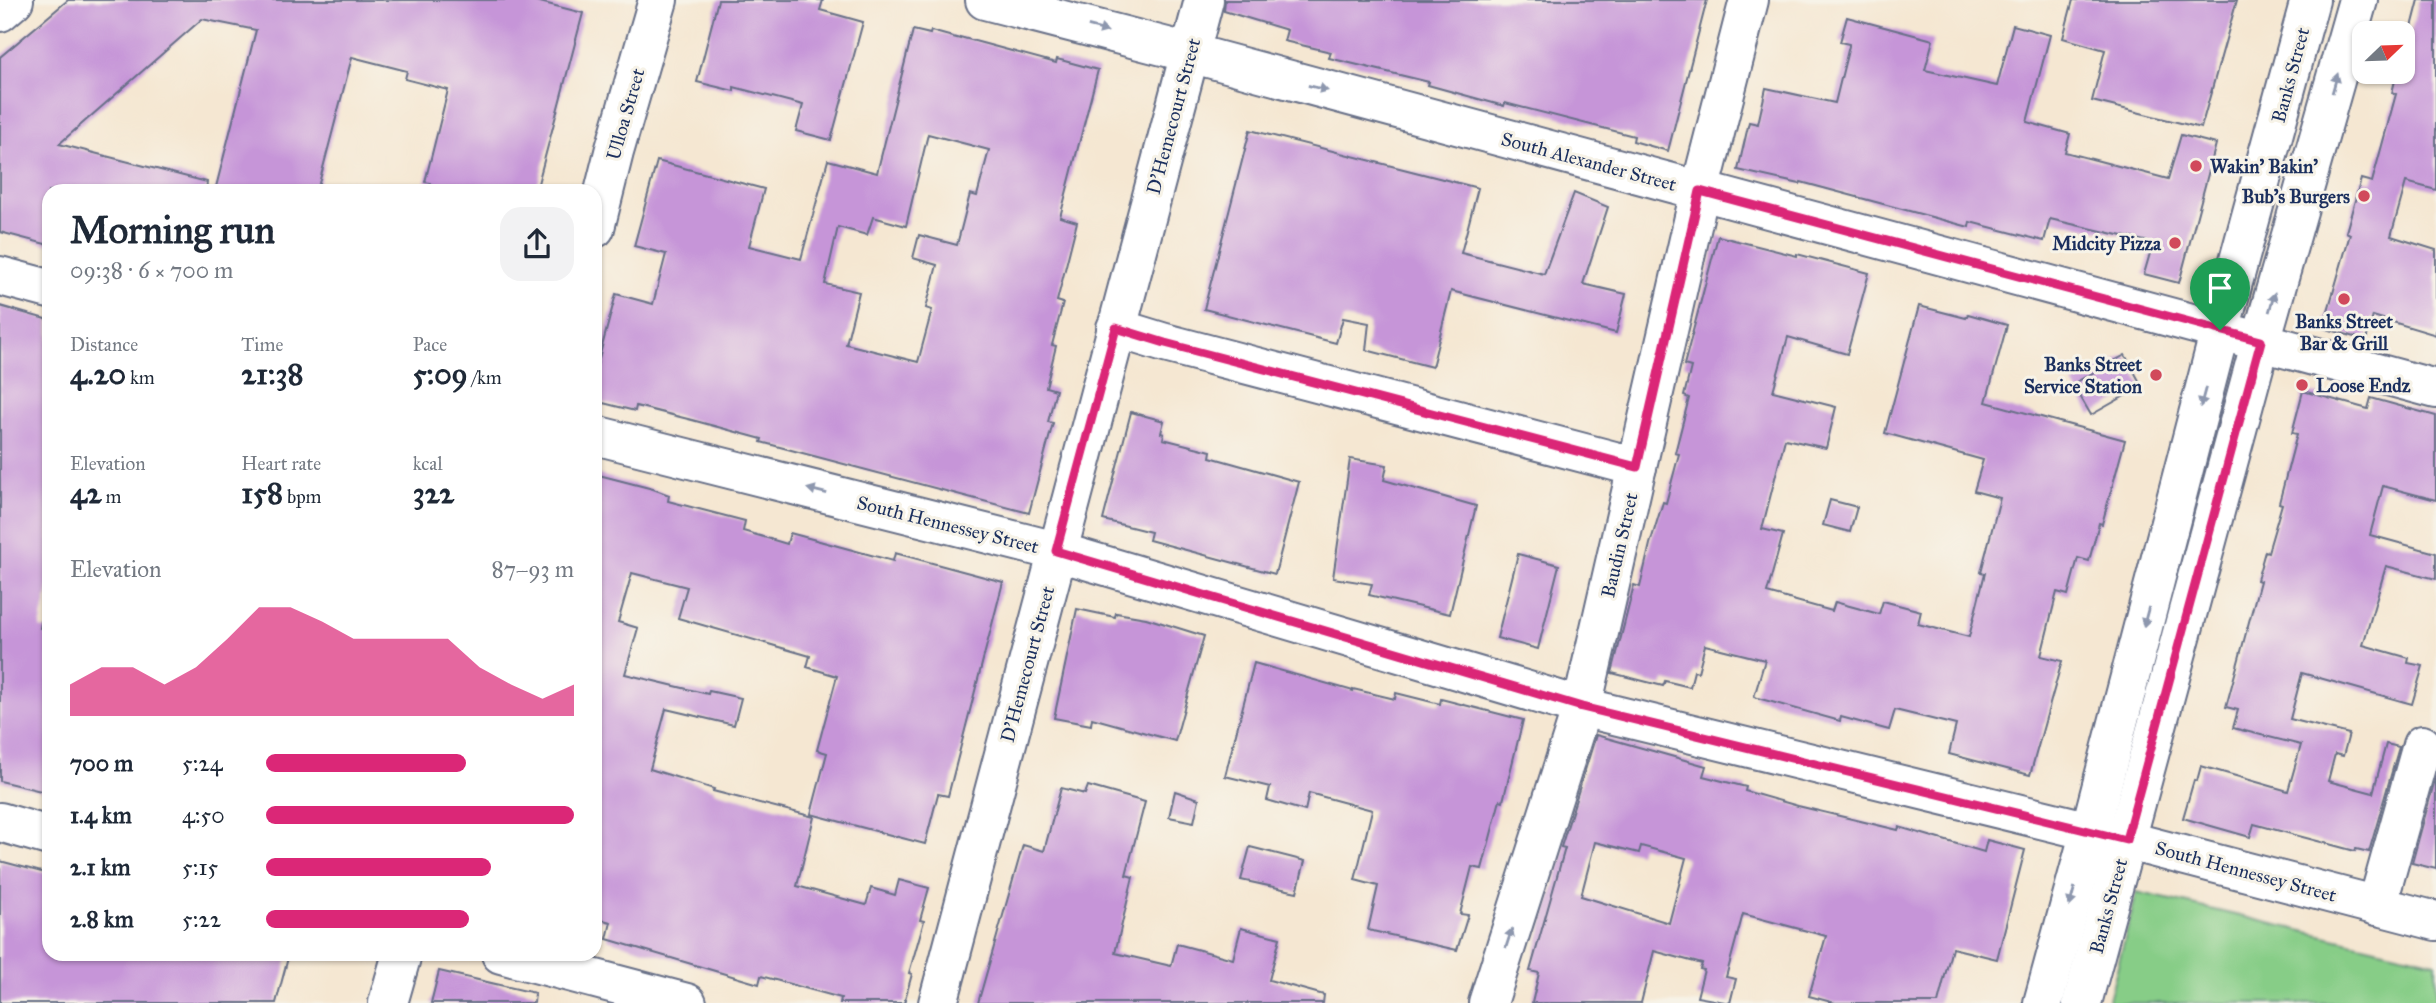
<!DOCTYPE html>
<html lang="en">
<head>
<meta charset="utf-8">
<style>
	:root { --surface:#fff; --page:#f2f2f3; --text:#1f2937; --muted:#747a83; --accent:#db2777 }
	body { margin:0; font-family:"IM FELL Great Primer",serif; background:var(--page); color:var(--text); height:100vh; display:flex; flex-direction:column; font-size:26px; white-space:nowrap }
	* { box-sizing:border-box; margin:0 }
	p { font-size:23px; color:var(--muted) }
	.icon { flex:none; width:38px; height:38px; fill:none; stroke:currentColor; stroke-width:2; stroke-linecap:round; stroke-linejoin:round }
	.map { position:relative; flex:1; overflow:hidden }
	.panel { position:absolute; left:42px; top:184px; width:560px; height:777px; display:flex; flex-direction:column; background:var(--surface); border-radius:21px; box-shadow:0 2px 5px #0004 }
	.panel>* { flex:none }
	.needle { width:46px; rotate:67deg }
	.tools { position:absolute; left:2352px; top:21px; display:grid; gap:14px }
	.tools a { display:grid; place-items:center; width:63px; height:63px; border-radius:14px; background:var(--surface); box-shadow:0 2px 5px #0004; font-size:35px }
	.pin { position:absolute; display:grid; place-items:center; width:60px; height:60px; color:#fff; margin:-72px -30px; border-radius:50% 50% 50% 0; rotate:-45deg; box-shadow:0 0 7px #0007 }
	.pin .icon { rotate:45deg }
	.round { display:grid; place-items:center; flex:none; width:74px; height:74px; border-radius:21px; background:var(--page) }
	.overview { display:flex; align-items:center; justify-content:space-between; height:119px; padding:0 28px }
	h1 { font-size:38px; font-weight:800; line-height:52px }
	.stats { display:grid; grid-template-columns:repeat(3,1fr); gap:10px; height:119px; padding:7px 28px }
	.stats div { display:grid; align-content:center }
	.stats b { font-size:30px; font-weight:800 }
	.stats small { font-size:19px; font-weight:400 }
	.stats p { font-size:19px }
	.chart { height:196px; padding:14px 28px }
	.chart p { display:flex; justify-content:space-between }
	.chart svg { width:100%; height:126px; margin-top:7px; fill:var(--accent); opacity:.7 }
	ul { padding:0 28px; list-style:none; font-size:23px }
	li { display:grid; grid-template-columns:112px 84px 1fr; align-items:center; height:52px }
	li i { height:18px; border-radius:9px; background:var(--accent) }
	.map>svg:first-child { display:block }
	.green { fill:#87cd87; stroke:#517e72; stroke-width:2 }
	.building { fill:#c695d8; fill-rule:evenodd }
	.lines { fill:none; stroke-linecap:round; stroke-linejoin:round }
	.minor-casing { stroke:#676f87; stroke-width:42 }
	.minor { stroke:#fff; stroke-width:38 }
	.oneway { fill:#8d97ae }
	.route-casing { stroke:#fff; stroke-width:14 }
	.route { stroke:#db2777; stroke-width:9 }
	.poi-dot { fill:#d1495b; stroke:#f7f3e8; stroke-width:2.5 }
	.labels { text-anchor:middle; stroke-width:6; stroke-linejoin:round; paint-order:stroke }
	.street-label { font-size:19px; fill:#1b2f5e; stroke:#f7f3e8 }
	.poi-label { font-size:19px; font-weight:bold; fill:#1b2f5e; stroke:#f7f3e8; text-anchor:end }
</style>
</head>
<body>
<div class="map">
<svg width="2436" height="1003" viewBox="0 0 2436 1003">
	<rect width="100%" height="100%" fill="#f7f3e8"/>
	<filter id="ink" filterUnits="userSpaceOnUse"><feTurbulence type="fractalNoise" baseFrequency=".0143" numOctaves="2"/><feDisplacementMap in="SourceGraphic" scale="14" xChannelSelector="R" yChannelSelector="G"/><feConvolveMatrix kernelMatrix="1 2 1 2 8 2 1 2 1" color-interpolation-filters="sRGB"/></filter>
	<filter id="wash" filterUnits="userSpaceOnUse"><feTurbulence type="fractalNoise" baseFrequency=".00686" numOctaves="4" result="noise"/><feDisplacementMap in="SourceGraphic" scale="28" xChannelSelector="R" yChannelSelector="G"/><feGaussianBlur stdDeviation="1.57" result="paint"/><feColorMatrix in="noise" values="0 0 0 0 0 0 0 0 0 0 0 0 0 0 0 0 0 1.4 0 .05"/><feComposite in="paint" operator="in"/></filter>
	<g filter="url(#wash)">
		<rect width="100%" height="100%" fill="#f5e7d2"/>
		<path class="green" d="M 2137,892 L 2436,962 L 2436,1003 L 2108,1003 Z"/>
		<g id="blocks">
			<g class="building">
				<path d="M 68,0 L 532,0 L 583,13 L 536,191 L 429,191 L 431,183 L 425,182 L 448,90 L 405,79 L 407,71 L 352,57 L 317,191 L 215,191 L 256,30 L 202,19 L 59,144 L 207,182 L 206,191 L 49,191 L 49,245 L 0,232 L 0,57 Z"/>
				<path d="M 718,0 L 823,0 L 820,10 L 863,22 L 831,140 L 796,131 L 803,105 L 734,87 L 734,91 L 697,82 Z"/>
				<path d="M 1225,0 L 1707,0 L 1668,151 L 1633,141 L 1634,136 L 1505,103 L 1504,106 L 1428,85 L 1429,82 L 1329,58 L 1331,52 L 1284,41 L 1287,30 L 1224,11 Z"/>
				<path d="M 2073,0 L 2237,0 L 2201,128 L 2092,101 L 2105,50 L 2063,38 Z"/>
				<path d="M 2419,0 L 2436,0 L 2436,190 L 2406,182 L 2391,236 L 2436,250 L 2436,335 L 2373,316 L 2366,340 L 2323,328 L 2350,234 L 2346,232 L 2361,179 L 2372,182 L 2396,94 L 2392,93 L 2397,72 L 2403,72 L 2403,62 Z"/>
				<path d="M 1847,17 L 1933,40 L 1925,70 L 1997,86 L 2013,25 L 2050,35 L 2027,122 L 2070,134 L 2065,152 L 2168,179 L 2181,135 L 2216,144 L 2179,283 L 2144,274 L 2153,243 L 2050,219 L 2044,241 L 1970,222 L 1969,227 L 1801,182 L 1800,184 L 1738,170 L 1749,122 L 1758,124 L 1766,88 L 1835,103 L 1849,46 L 1849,44 L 1840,42 Z"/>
				<path d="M 913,30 L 930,34 L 931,31 L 960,39 L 960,37 L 1056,63 L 1057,59 L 1098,70 L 1060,217 L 1077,222 L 1057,301 L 1063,303 L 1052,345 L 1056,346 L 1046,387 L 1056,390 L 1048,422 L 1053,423 L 1029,513 L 761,442 L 762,439 L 692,420 L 636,406 L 635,411 L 595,401 L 595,373 L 616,294 L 653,304 L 666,254 L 634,246 L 657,161 L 764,189 L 749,246 L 801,259 L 828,160 L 877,173 ZM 928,134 L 989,150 L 977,196 L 970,194 L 957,245 L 919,235 L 913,258 L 937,265 L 926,308 L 932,310 L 918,362 L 846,344 L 859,292 L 825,284 L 838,227 L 867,235 L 873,217 L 906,226 Z"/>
				<path d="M 1250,130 L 1478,188 L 1461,253 L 1544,274 L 1574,193 L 1608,207 L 1583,284 L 1626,294 L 1616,333 L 1451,291 L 1432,367 L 1366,350 L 1369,323 L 1343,318 L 1336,343 L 1204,309 Z"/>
				<path d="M 1718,236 L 1797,256 L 1797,254 L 1869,273 L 1847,354 L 1788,337 L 1773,391 L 1836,407 L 1826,448 L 1785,439 L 1762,529 L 1783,534 L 1767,593 L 1832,611 L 1835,602 L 1879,614 L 1883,601 L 1921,611 L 1918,624 L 1969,637 L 1985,573 L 1981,572 L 2000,498 L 1974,491 L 1983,460 L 1885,433 L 1919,306 L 1966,318 L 1968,314 L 2007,325 L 1986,402 L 2125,440 L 2102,524 L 2099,523 L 2089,561 L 2078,558 L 2068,595 L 2057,592 L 2041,656 L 2062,661 L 2030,775 L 1949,754 L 1956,725 L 1895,710 L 1889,730 L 1841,717 L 1840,721 L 1754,697 L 1765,660 L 1705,645 L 1698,672 L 1694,671 L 1690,687 L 1665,681 L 1663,686 L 1612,673 L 1634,585 L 1640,587 L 1650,544 L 1663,502 L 1666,503 L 1679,454 L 1675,453 L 1689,398 L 1684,396 L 1691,367 L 1684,365 Z"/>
				<path d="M 0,306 L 49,320 L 49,585 L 40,628 L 49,630 L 49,793 L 0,781 Z"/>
				<path d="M 2125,355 L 2142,386 L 2091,415 L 2073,384 Z"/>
				<path d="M 2303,391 L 2368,409 L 2371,398 L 2436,416 L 2436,500 L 2383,486 L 2370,535 L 2436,553 L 2436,579 L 2386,566 L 2363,645 L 2409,658 L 2408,663 L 2423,666 L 2412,704 L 2302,673 L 2290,719 L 2349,734 L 2343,756 L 2335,754 L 2328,781 L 2373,793 L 2386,744 L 2399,747 L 2369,852 L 2356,849 L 2355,851 L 2254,824 L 2250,837 L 2183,818 L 2194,780 L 2197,781 L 2201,766 L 2288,791 L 2301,745 L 2233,728 L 2238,710 L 2226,707 L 2260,581 L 2257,580 L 2265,551 L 2268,552 L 2282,504 L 2279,503 L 2297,434 L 2292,433 Z"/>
				<path d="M 1131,412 L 1164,421 L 1161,433 L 1164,434 L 1163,439 L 1211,451 L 1210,457 L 1299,482 L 1275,574 L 1149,540 L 1151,532 L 1103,520 Z"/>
				<path d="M 1350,459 L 1387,465 L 1384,480 L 1476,506 L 1450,614 L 1369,595 L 1372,584 L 1333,578 Z"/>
				<path d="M 595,474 L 653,489 L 669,495 L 668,501 L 745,521 L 743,531 L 787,544 L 790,533 L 893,561 L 895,553 L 1003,582 L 948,796 L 938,794 L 925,844 L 811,814 L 827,753 L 817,750 L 837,676 L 807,667 L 810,656 L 678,618 L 687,587 L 632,573 L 618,622 L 638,628 L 625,674 L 708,694 L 709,691 L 741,698 L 734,725 L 666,709 L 650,769 L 714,789 L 713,791 L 814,817 L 797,886 L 866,905 L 871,888 L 895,895 L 899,880 L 929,888 L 920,920 L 924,921 L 909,973 L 912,974 L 904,1003 L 840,1003 L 841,998 L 761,976 L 759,984 L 607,939 L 611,922 L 595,918 Z"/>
				<path d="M 1830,500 L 1857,507 L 1850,532 L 1823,525 Z"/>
				<path d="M 1518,554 L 1559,565 L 1538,649 L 1497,638 Z"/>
				<path d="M 1077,609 L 1115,617 L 1116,613 L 1146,618 L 1204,636 L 1175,741 L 1092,718 L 1091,725 L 1054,718 Z"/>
				<path d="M 1254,663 L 1353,691 L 1353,689 L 1395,699 L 1396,693 L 1440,704 L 1441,699 L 1523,720 L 1503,801 L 1500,800 L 1482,869 L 1472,867 L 1460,914 L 1468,915 L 1457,950 L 1368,930 L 1378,886 L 1355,880 L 1372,810 L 1309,793 L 1305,811 L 1267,800 L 1270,787 L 1225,776 Z"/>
				<path d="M 1596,735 L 1706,766 L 1703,776 L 1746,787 L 1745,791 L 1798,806 L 1898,830 L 1899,827 L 1984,852 L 1987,840 L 2025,850 L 1997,959 L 1952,948 L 1938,1003 L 1835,1003 L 1809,996 L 1826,936 L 1743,914 L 1726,977 L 1736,979 L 1730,1003 L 1697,997 L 1704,970 L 1700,969 L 1702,964 L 1654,951 L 1641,1003 L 1532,1003 L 1539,973 L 1530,971 L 1565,848 L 1561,847 ZM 1595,842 L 1639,853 L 1641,846 L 1686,858 L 1669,923 L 1581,896 Z"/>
				<path d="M 2436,776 L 2436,869 L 2412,863 Z"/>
				<path d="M 1088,786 L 1145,802 L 1126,875 L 1133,877 L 1115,953 L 1171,966 L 1177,944 L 1233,959 L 1241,928 L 1280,938 L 1269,980 L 1324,995 L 1323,1003 L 978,1003 L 1023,845 L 1044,851 L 1061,788 L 1085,794 Z"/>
				<path d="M 1175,791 L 1199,799 L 1194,822 L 1169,817 Z"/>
				<path d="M 1250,847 L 1305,861 L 1297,892 L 1241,880 Z"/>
				<path d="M 0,861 L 49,874 L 49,954 L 289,954 L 276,1003 L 0,1003 Z"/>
				<path d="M 439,971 L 535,993 L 534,1003 L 431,1003 Z"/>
			</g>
		</g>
	</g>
	<g filter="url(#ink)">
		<use href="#blocks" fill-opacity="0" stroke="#676f87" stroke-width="2"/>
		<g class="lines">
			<defs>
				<g id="minor">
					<path d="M 985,0 L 1190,53 L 2436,389"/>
					<path d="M 0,12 L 14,0"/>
					<path d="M 595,228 L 614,152 L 658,0"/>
					<path d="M 0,276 L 49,289"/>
					<path d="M 1116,328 L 1165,343 L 1637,467"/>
					<path d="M 595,435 L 1056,551 L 1582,707 L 2090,831 L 2436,921"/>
					<path d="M 0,822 L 49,836"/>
					<path d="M 2377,906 L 2422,745"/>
					<path d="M 501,954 L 687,1003"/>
					<path d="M 388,1003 L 402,954"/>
					<path d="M 938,1003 L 1204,0"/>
					<path d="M 1488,1003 L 1582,707 L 1700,191 L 1749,0"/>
					<path d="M 2043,1003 L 2090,831 L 2220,330 L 2310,0"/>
					<path d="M 2082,1003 L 2261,341 L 2358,0"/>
				</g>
			</defs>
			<use href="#minor" class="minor-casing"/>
			<use href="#minor" class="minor"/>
		</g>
		<defs><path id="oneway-solid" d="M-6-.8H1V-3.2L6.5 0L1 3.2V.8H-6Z" transform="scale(1.75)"/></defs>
		<g class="oneway">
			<use href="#oneway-solid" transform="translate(1098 29) rotate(15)"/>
			<use href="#oneway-solid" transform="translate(2335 83) rotate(-74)"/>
			<use href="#oneway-solid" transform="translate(1318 88) rotate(15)"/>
			<use href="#oneway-solid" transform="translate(2272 302) rotate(-74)"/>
			<use href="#oneway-solid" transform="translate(2203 397) rotate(105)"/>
			<use href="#oneway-solid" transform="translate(817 491) rotate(-166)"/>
			<use href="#oneway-solid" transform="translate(2146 617) rotate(105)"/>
			<use href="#oneway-solid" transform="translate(2072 897) rotate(105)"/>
			<use href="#oneway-solid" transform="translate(1509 938) rotate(-72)"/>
		</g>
	</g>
	<g class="lines" filter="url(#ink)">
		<defs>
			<path id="route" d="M 1700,191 L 2261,341 L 2126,840 L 1582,707 L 1056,551 L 1116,328 L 1165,343 L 1637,467 Z"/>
		</defs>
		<use href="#route" class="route-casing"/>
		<use href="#route" class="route"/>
	</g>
	<g class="poi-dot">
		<circle cx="2196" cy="166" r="7"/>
		<circle cx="2364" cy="196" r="7"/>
		<circle cx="2175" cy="243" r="7"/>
		<circle cx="2344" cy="299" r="7"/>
		<circle cx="2156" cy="375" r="7"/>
		<circle cx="2302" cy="385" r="7"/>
	</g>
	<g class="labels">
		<g class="street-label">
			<text transform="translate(2290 75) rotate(-75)" y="7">Banks Street</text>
			<text transform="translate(625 114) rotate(-74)" y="7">Ulloa Street</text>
			<text transform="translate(1173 116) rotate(-75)" y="7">D'Hemecourt Street</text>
			<text transform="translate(1589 161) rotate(15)" y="7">South Alexander Street</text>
			<text transform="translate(948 524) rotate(14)" y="7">South Hennessey Street</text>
			<text transform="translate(1619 545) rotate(-77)" y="7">Baudin Street</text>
			<text transform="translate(1027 664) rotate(-75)" y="7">D'Hemecourt Street</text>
			<text transform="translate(2246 871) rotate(15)" y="7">South Hennessey Street</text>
			<text transform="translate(2108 906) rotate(-75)" y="7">Banks Street</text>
		</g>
		<g class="poi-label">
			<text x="2210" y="173" text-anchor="start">Wakin' Bakin'</text>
			<text x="2350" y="203">Bub's Burgers</text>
			<text x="2161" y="250">Midcity Pizza</text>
			<text x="2344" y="328" text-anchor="middle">Banks Street<tspan x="2344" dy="22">Bar &amp; Grill</tspan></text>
			<text x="2142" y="371">Banks Street<tspan x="2142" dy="22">Service Station</tspan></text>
			<text x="2316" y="392" text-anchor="start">Loose Endz</text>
		</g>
	</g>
</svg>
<div class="tools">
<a><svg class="needle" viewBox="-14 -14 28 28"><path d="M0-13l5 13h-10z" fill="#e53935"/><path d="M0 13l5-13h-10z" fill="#747a83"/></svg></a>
</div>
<div class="pin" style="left:2220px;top:330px;background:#1e9e55"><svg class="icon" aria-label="arrive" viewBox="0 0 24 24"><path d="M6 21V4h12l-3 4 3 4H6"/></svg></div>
<section class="panel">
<div class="overview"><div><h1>Morning run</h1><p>09:38 · 6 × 700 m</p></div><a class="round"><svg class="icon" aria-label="share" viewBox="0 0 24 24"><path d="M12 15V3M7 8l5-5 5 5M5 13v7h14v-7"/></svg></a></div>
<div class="stats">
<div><p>Distance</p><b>4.20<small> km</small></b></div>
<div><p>Time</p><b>21:38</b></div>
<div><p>Pace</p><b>5:09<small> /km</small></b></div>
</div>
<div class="stats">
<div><p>Elevation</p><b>42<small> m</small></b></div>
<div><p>Heart rate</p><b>158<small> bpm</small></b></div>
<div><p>kcal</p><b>322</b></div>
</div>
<div class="chart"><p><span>Elevation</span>87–93 m</p>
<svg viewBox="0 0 160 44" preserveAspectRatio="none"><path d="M0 44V33L10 27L20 27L30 33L40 27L50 17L60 6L70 6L80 11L90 17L100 17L110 17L120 17L130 27L140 33L150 38L160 33V44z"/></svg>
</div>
<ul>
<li><b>700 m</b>5:24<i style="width:65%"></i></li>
<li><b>1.4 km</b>4:50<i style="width:100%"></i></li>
<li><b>2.1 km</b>5:15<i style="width:73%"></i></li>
<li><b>2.8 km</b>5:22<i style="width:66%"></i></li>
</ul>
</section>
</div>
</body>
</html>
